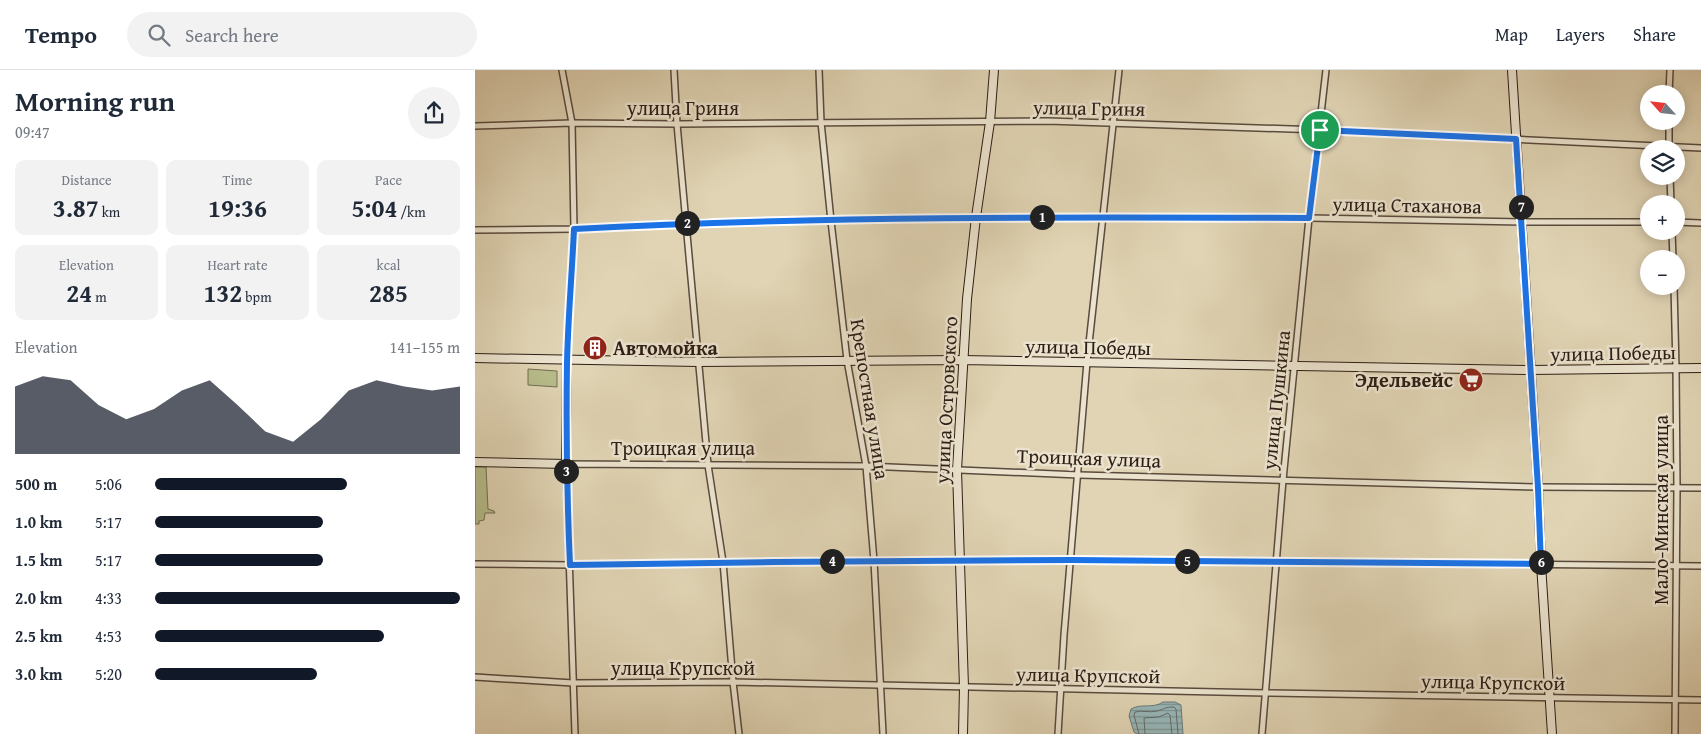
<!DOCTYPE html>
<html lang="en">
<head>
<meta charset="utf-8">
<style>
	:root { --surface:#fff; --page:#f2f2f3; --text:#1f2937; --muted:#747a83; --line:#e0e1e3; --accent:#111827 }
	body { margin:0; font-family:"Gentium Book Plus",serif; background:var(--page); color:var(--text); height:100vh; display:flex; flex-direction:column; font-size:19px; white-space:nowrap }
	* { box-sizing:border-box; margin:0 }
	p { font-size:16px; color:var(--muted) }
	.icon { flex:none; width:28px; height:28px; fill:none; stroke:currentColor; stroke-width:2; stroke-linecap:round; stroke-linejoin:round }
	.map { position:relative; flex:1; overflow:hidden }
	.drawer { display:flex; flex-direction:column; background:var(--surface); width:475px }
	.drawer>* { flex:none }
	.needle { width:32px; rotate:297deg }
	.fabs { position:absolute; left:1165px; top:15px; display:grid; gap:10px }
	.fabs a { display:grid; place-items:center; width:45px; height:45px; border-radius:50%; background:var(--surface); box-shadow:0 2px 12px #0003; font-size:25px }
	.pin { position:absolute; display:grid; place-items:center; width:42px; height:42px; color:#fff; margin:-21px; border:2px solid #fff; border-radius:50%; box-shadow:0 1px 5px #0007 }
	.km { position:absolute; width:25px; height:25px; margin:-12px; border-radius:50%; background:#222; color:#fff; font-size:14px; line-height:25px; text-align:center }
	.round { display:grid; place-items:center; flex:none; width:52px; height:52px; border-radius:26px; background:var(--page) }
	.summary { display:flex; align-items:center; justify-content:space-between; height:85px; padding:0 15px }
	h1 { font-size:28px; font-weight:600; line-height:38px }
	.figures { display:grid; grid-template-columns:repeat(3,1fr); gap:8px; height:85px; padding:5px 15px }
	.figures div { display:grid; align-content:center; border-radius:10px; background:var(--page); text-align:center }
	.figures b { font-size:25px; font-weight:600 }
	.figures small { font-size:14px; font-weight:400 }
	.figures p { font-size:14px }
	.chart { height:140px; padding:10px 15px }
	.chart p { display:flex; justify-content:space-between }
	.chart svg { width:100%; height:90px; margin-top:5px; fill:var(--accent); opacity:.7 }
	ul { padding:0 15px; list-style:none; font-size:16px }
	li { display:grid; grid-template-columns:80px 60px 1fr; align-items:center; height:38px }
	li i { height:12px; border-radius:6px; background:var(--accent) }
	header { display:flex; align-items:center; gap:30px; box-sizing:border-box; height:70px; padding:0 25px; background:var(--surface); border-bottom:1px solid var(--line) }
	header strong { font-size:24px }
	nav { display:flex; gap:28px; margin-inline-start:auto; font-size:18px }
	.search { width:350px; height:45px; background:var(--page); display:flex; align-items:center; gap:12px; box-sizing:border-box; padding:0 18px; border-radius:28px; color:var(--muted); font-size:19px }
	main { display:flex; flex:1; min-height:0 }
	.map>svg:first-child { display:block }
	.grass { fill:#b6bc8a; stroke:#716c50 }
	.water { fill:url(#water-rules); stroke:#6c7977 }
	.lines { fill:none; stroke-linecap:round; stroke-linejoin:round }
	.shore { stroke:#626a66; stroke-width:1 }
	.street-casing { stroke:#594b3e; stroke-width:8 }
	.secondary-casing { stroke:#2c1d16; stroke-width:10 }
	.street { stroke:#ebe3ce; stroke-width:5 }
	.secondary { stroke:#ebe3ce; stroke-width:8 }
	.route-casing { stroke:#fff; stroke-width:10 }
	.route { stroke:#1a73e8; stroke-width:6 }
	.labels { text-anchor:middle; stroke-width:5; stroke-linejoin:round; paint-order:stroke }
	.street-label { font-size:20px; fill:#2c1d16; stroke:#ebe3ce }
	.poi-label { font-size:20px; font-weight:bold; fill:#2c1d16; stroke:#ebe3ce; text-anchor:start }
</style>
</head>
<body>
<header>
<strong>Tempo</strong>
<div class="search"><svg class="icon" aria-label="search" viewBox="0 0 24 24"><circle cx="10" cy="10" r="6"/><path d="M15 15l6 6"/></svg>Search here</div>
<nav><a>Map</a><a>Layers</a><a>Share</a></nav>
</header>
<main>
<section class="drawer">
<div class="summary"><div><h1>Morning run</h1><p>09:47</p></div><a class="round"><svg class="icon" aria-label="share" viewBox="0 0 24 24"><path d="M12 15V3M7 8l5-5 5 5M5 13v7h14v-7"/></svg></a></div>
<div class="figures">
<div><p>Distance</p><b>3.87<small> km</small></b></div>
<div><p>Time</p><b>19:36</b></div>
<div><p>Pace</p><b>5:04<small> /km</small></b></div>
</div>
<div class="figures">
<div><p>Elevation</p><b>24<small> m</small></b></div>
<div><p>Heart rate</p><b>132<small> bpm</small></b></div>
<div><p>kcal</p><b>285</b></div>
</div>
<div class="chart"><p><span>Elevation</span>141–155 m</p>
<svg viewBox="0 0 160 44" preserveAspectRatio="none"><path d="M0 44V11L10 6L20 8L30 20L40 27L50 22L60 13L70 8L80 20L90 33L100 38L110 27L120 13L130 8L140 11L150 13L160 11V44z"/></svg>
</div>
<ul>
<li><b>500 m</b>5:06<i style="width:63%"></i></li>
<li><b>1.0 km</b>5:17<i style="width:55%"></i></li>
<li><b>1.5 km</b>5:17<i style="width:55%"></i></li>
<li><b>2.0 km</b>4:33<i style="width:100%"></i></li>
<li><b>2.5 km</b>4:53<i style="width:75%"></i></li>
<li><b>3.0 km</b>5:20<i style="width:53%"></i></li>
</ul>
</section>
<div class="map">
<svg width="1226" height="664" viewBox="0 0 1226 664">
	<defs>
		<pattern id="water-rules" width="6" height="5" patternUnits="userSpaceOnUse" patternTransform="scale(1.25)"><rect width="6" height="5" fill="#97b6b7"/><path d="M0 2.5h6" fill="none" stroke="#7b9394"/></pattern>
	</defs>
	<rect width="100%" height="100%" fill="#e0d4b4"/>
	<filter id="stains"><feTurbulence type="fractalNoise" baseFrequency=".004" numOctaves="4"/><feColorMatrix values="0 0 0 0 .2 0 0 0 0 .09 0 0 0 0 .02 0 0 0 .5 -.17"/></filter>
	<radialGradient id="worn" r=".72"><stop offset=".6" stop-color="#630" stop-opacity="0"/><stop offset="1" stop-color="#630" stop-opacity=".3"/></radialGradient>
	<g class="grass">
		<path d="M 53,299 L 82,301 L 82,317 L 53,315 Z"/>
		<path d="M 0,397 L 11,397 L 13,439 L 19,441 L 20,443 L 10,443 L 9,450 L 4,451 L 4,454 L 0,454 Z"/>
	</g>
	<path class="water" d="M 688,632 L 700,632 L 706,635 L 708,664 L 662,664 L 659,662 L 654,646 L 656,639 C 666,633 678,639 688,632 Z"/>
	<g class="lines">
		<g class="shore">
			<path d="M 664,664 L 659,645 L 660,642 C 667,640 675,643 682,641 C 690,639 689,637 699,637 L 701,639 L 703,664"/>
			<path d="M 670,664 L 669,648 L 684,647 L 693,643 L 695,645 L 697,664"/>
		</g>
		<defs>
			<g id="street">
				<path d="M 87,0 L 97,53 L 99,159 L 92,290"/>
				<path d="M 199,0 L 202,54 L 233,395 L 248,492 L 258,612 L 264,664"/>
				<path d="M 344,0 L 346,52 L 356,151 L 372,290 L 391,396 L 399,491 L 408,664"/>
				<path d="M 1194,24 L 1195,0"/>
				<path d="M 0,56 L 97,53 L 202,54 L 573,51 L 845,60 L 1226,78"/>
				<path d="M 1194,78 L 1194,51"/>
				<path d="M 1195,106 L 1196,134"/>
				<path d="M 1201,152 L 1226,153"/>
				<path d="M 0,160 L 99,159 L 211,153 L 501,147 L 834,148 L 1047,152 L 1174,152"/>
				<path d="M 1197,161 L 1198,189"/>
				<path d="M 1199,216 L 1201,298 L 1202,418 L 1200,664"/>
				<path d="M 0,494 L 95,495 L 399,491 L 596,490 L 1226,496"/>
				<path d="M 0,607 L 98,613 L 258,612 L 791,623 L 1226,630"/>
				<path d="M 100,664 L 91,394 L 391,396 L 604,405 L 1063,417 L 1226,418"/>
				<path d="M 583,664 L 589,565 L 612,292 L 644,0"/>
				<path d="M 787,664 L 808,410 L 834,148 L 851,0"/>
			</g>
			<g id="secondary">
				<path d="M 1037,0 L 1063,417 L 1066,494 L 1077,664"/>
				<path d="M 0,288 L 223,292 L 487,290 L 1055,300 L 1226,298"/>
				<path d="M 0,392 L 91,394 L 92,290"/>
				<path d="M 488,664 L 489,617 L 482,400 L 492,229 L 501,147 L 515,52 L 519,0"/>
			</g>
		</defs>
		<use href="#street" class="street-casing"/>
		<use href="#secondary" class="secondary-casing"/>
		<use href="#street" class="street"/>
		<use href="#secondary" class="secondary"/>
	</g>
	<g class="lines">
		<defs>
			<path id="route" d="M 845,60 L 1041,69 L 1063,418 L 1066,494 L 596,490 L 299,492 L 95,495 C 92,428 91,360 92,293 C 93,248 97,203 99,159 C 344,146 589,147 834,148 Z"/>
		</defs>
		<use href="#route" class="route-casing"/>
		<use href="#route" class="route"/>
	</g>
	<defs>
		<symbol id="building-disc" viewBox="-11 -11 22 22"><circle r="9.5" fill="#8f2418" stroke="#ebe3ce"/><path d="M-4-6H4V6H1V3H-1V6H-4ZM-2.5-4.3h1.7v1.8h-1.7ZM.8-4.3h1.7v1.8H.8ZM-2.5-1h1.7V.8h-1.7ZM.8-1h1.7V.8H.8Z" fill="#fff"/></symbol>
		<symbol id="supermarket-disc" viewBox="-11 -11 22 22"><circle r="9.5" fill="#8f2418" stroke="#ebe3ce"/><path d="M-6-5.5h2.5l.6 2H6L4.5 2H-2.5L-4.4-4H-6ZM-1.5 3.2a1.3 1.3 0 1 0 .1 0ZM3 3.2a1.3 1.3 0 1 0 .1 0Z" fill="#fff"/></symbol>
	</defs>
	<g fill-rule="evenodd">
		<use href="#building-disc" x="106" y="264" width="28" height="28"/>
		<use href="#supermarket-disc" x="982" y="296" width="28" height="28"/>
	</g>
	<g class="labels">
		<g class="street-label">
			<text x="208" y="45">улица Гриня</text>
			<text transform="translate(614 38) rotate(1)" y="7">улица Гриня</text>
			<text transform="translate(932 135) rotate(1)" y="7">улица Стаханова</text>
			<text transform="translate(613 277) rotate(1)" y="7">улица Победы</text>
			<text transform="translate(1138 283) rotate(-1)" y="7">улица Победы</text>
			<text transform="translate(395 329) rotate(81)" y="7">Крепостная улица</text>
			<text transform="translate(471 330) rotate(-87)" y="7">улица Островского</text>
			<text transform="translate(801 330) rotate(-84)" y="7">улица Пушкина</text>
			<text x="208" y="385">Троицкая улица</text>
			<text transform="translate(614 388) rotate(2)" y="7">Троицкая улица</text>
			<text transform="translate(1186 440) rotate(-90)" y="7">Мало-Минская улица</text>
			<text x="208" y="605">улица Крупской</text>
			<text transform="translate(613 605) rotate(1)" y="7">улица Крупской</text>
			<text transform="translate(1018 612) rotate(1)" y="7">улица Крупской</text>
		</g>
		<g class="poi-label">
			<text x="138" y="285">Автомойка</text>
			<text x="978" y="317" text-anchor="end">Эдельвейс</text>
		</g>
	</g>
	<rect width="100%" height="100%" filter="url(#stains)"/>
	<rect width="100%" height="100%" fill="url(#worn)"/>
</svg>
<div class="fabs">
<a><svg class="needle" viewBox="-14 -14 28 28"><path d="M0-13l5 13h-10z" fill="#e53935"/><path d="M0 13l5-13h-10z" fill="#747a83"/></svg></a>
<a><svg class="icon" aria-label="layers" viewBox="0 0 24 24"><path d="M12 4l9 5-9 5-9-5zM3 14l9 5 9-5"/></svg></a>
<a>+</a>
<a>−</a>
</div>
<div class="pin" style="left:845px;top:60px;background:#1e9e55"><svg class="icon" aria-label="arrive" viewBox="0 0 24 24"><path d="M6 21V4h12l-3 4 3 4H6"/></svg></div>
<b class="km" style="left:567px;top:147px">1</b>
<b class="km" style="left:212px;top:153px">2</b>
<b class="km" style="left:91px;top:401px">3</b>
<b class="km" style="left:357px;top:491px">4</b>
<b class="km" style="left:712px;top:491px">5</b>
<b class="km" style="left:1066px;top:492px">6</b>
<b class="km" style="left:1046px;top:137px">7</b>
</div>
</main>
</body>
</html>
